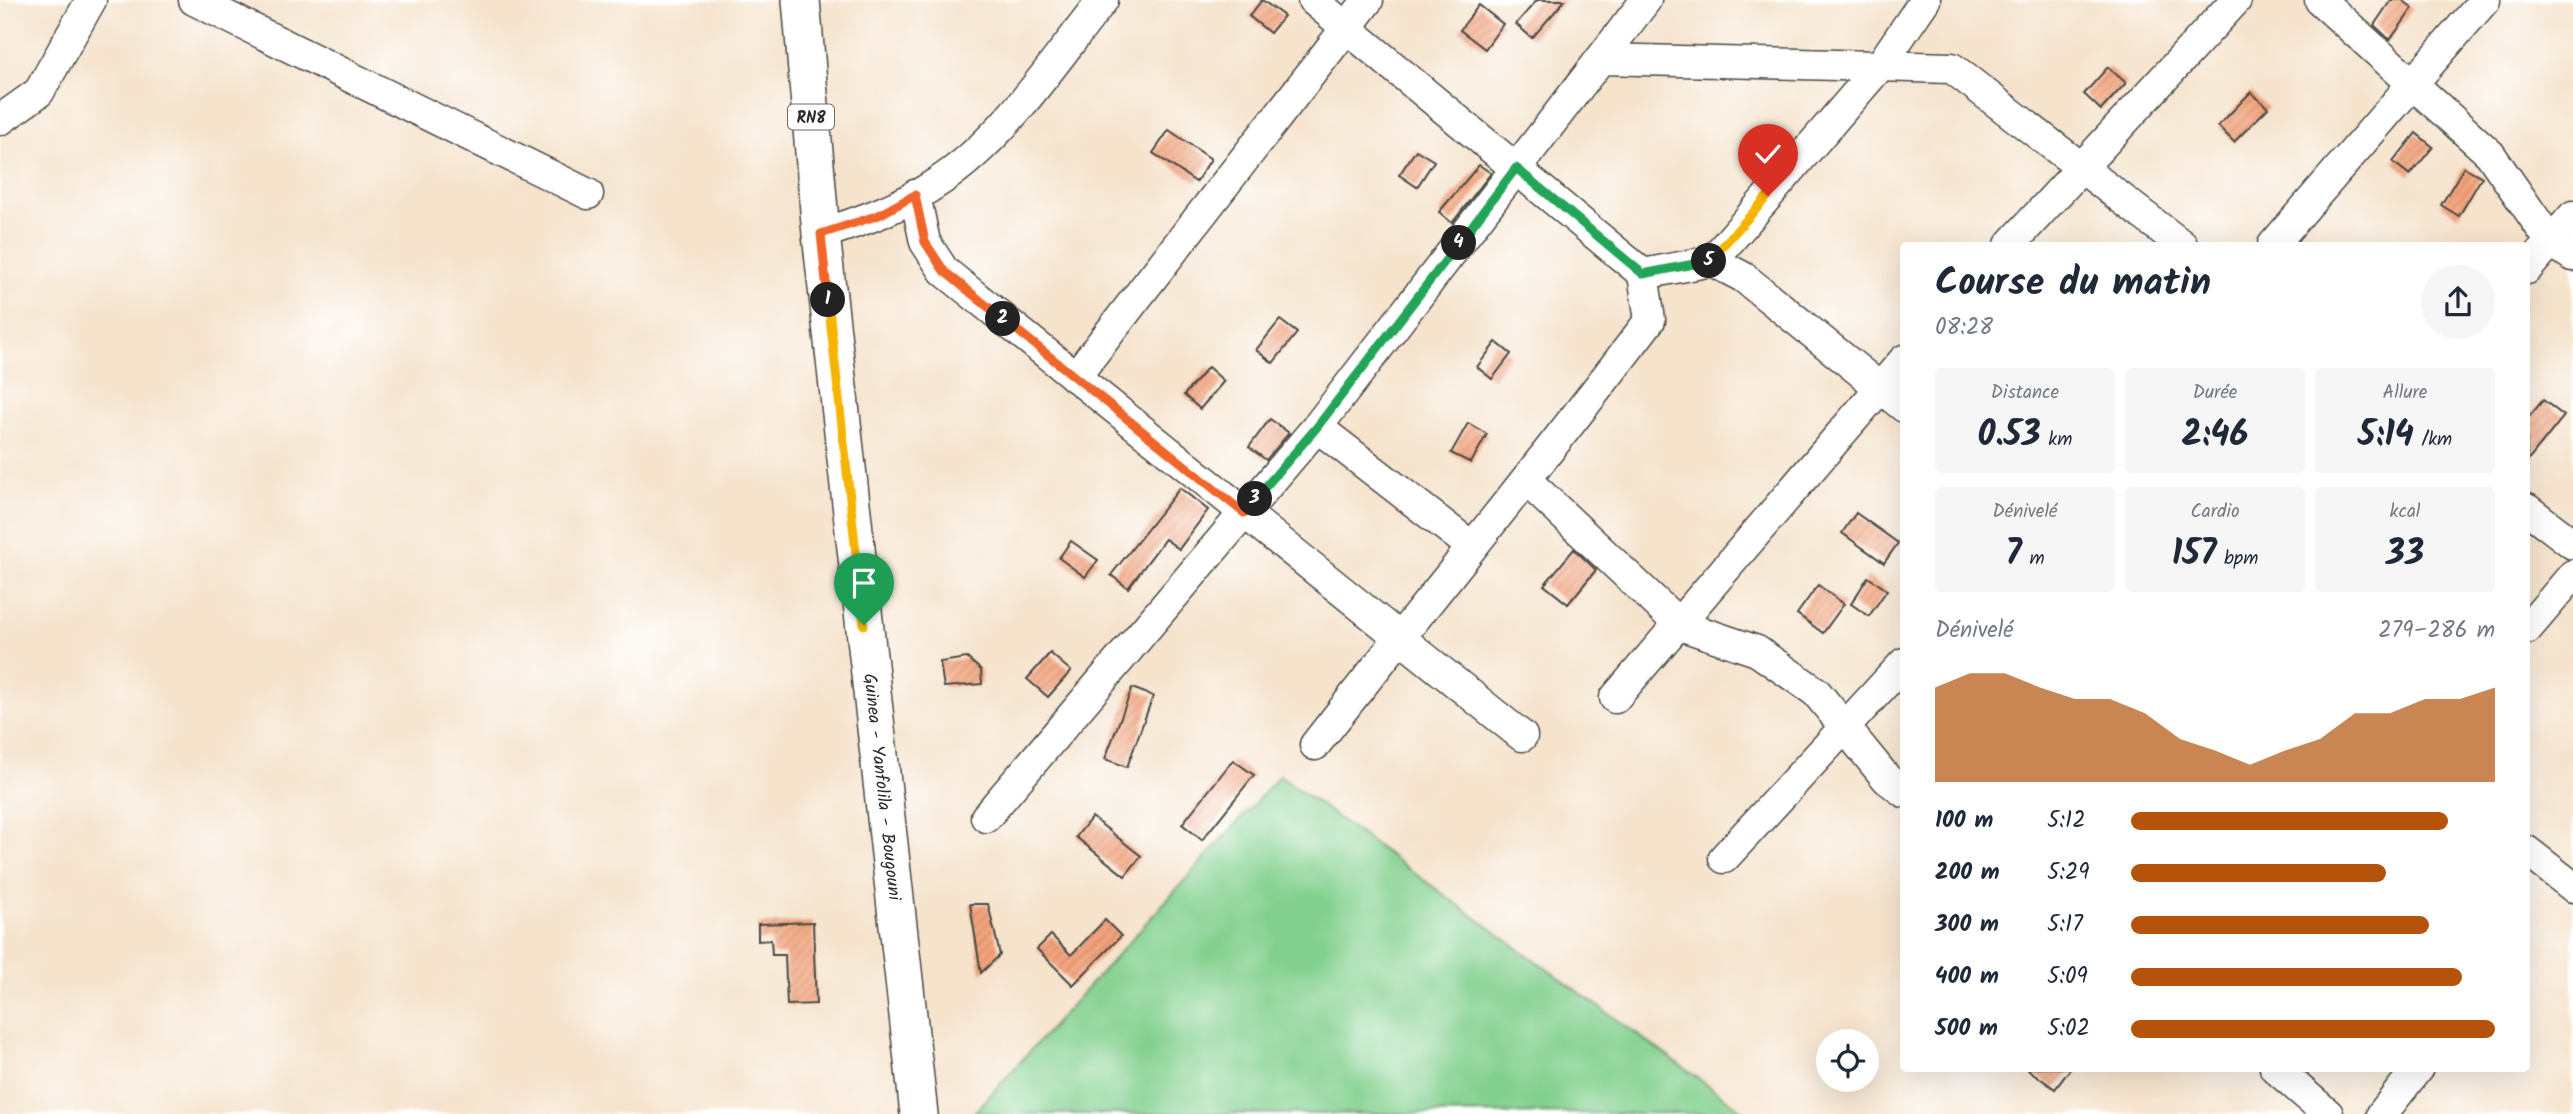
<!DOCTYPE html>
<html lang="fr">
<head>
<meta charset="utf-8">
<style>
	:root { --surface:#fff; --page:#f6f6f7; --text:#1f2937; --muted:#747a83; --accent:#b45309 }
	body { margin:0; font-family:Kalam,sans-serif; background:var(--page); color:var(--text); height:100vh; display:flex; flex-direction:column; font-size:26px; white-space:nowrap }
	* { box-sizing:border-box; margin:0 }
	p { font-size:23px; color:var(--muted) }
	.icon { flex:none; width:38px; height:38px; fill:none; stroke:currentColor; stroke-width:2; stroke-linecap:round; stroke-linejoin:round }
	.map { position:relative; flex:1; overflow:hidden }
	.drawer { position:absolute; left:1900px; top:242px; width:630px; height:830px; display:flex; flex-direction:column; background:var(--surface); border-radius:7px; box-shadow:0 7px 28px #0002 }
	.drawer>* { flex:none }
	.buttons { position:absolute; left:1816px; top:1029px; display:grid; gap:14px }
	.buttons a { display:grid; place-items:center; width:63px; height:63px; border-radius:50%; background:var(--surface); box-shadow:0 7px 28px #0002; font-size:35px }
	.pin { position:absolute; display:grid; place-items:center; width:60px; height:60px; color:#fff; margin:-72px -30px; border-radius:50% 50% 50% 0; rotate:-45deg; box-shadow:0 0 7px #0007 }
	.pin .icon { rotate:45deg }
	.km { position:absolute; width:35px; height:35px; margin:-18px; border-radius:50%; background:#222; color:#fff; font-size:19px; line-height:35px; text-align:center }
	.round { display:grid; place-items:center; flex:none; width:74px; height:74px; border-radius:37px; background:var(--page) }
	.summary { display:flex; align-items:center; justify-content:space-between; height:119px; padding:0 35px }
	h1 { font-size:38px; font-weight:800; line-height:52px }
	.figures { display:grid; grid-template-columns:repeat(3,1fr); gap:10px; height:119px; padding:7px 35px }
	.figures div { display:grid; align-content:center; border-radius:7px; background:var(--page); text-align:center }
	.figures b { font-size:35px; font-weight:800 }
	.figures small { font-size:19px; font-weight:400 }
	.figures p { font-size:19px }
	.chart { height:196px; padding:14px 35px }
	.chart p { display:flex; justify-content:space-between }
	.chart svg { width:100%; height:126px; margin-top:7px; fill:var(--accent); opacity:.7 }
	ul { padding:0 35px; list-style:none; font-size:23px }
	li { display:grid; grid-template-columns:112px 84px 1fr; align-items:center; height:52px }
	li i { height:18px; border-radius:9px; background:var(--accent) }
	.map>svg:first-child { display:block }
	.park { fill:#83d08e; stroke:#577e5c; stroke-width:2 }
	.building { fill:url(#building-hatch) }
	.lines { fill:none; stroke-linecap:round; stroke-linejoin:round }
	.minor-casing { stroke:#494743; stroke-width:33 }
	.major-casing { stroke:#494743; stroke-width:40 }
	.minor { stroke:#fff; stroke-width:30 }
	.major { stroke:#fff; stroke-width:37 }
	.split-1-casing { stroke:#fff; stroke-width:14 }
	.split-2-casing { stroke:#fff; stroke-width:14 }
	.split-3-casing { stroke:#fff; stroke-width:14 }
	.split-4-casing { stroke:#fff; stroke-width:14 }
	.split-5-casing { stroke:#fff; stroke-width:14 }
	.split-6-casing { stroke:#fff; stroke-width:14 }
	.split-1 { stroke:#f5b400; stroke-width:9 }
	.split-2 { stroke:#f0652b; stroke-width:9 }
	.split-3 { stroke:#f0652b; stroke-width:9 }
	.split-4 { stroke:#22a559; stroke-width:9 }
	.split-5 { stroke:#22a559; stroke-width:9 }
	.split-6 { stroke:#f5b400; stroke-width:9 }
	.labels { text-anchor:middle; stroke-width:6; stroke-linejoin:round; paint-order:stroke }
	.shield { fill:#fff; stroke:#6b6b6b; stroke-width:2 }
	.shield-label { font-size:16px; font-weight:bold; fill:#2b2b2b }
	.street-label { font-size:18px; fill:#2b2b2b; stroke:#fff }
</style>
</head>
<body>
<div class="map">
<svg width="2573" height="1114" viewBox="0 0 2573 1114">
	<defs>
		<pattern id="building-hatch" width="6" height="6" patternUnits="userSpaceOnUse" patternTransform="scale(1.75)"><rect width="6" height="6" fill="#f3a37b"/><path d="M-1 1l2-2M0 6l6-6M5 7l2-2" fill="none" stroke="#d08c6a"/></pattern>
	</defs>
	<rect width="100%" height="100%" fill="#fff"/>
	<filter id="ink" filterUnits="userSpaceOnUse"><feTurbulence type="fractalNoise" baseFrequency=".0143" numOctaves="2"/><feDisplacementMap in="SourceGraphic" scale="14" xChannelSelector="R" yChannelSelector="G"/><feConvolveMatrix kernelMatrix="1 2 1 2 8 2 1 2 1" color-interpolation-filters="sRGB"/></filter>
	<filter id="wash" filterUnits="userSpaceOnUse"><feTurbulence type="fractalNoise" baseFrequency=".00686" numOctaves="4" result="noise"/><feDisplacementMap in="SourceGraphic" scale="28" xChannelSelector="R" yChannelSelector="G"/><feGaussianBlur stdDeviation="1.57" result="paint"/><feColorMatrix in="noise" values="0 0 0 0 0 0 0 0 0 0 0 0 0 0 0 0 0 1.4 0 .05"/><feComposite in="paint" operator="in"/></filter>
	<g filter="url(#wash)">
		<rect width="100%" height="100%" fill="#f5e3cc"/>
		<path class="park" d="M 1280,775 L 1280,776 L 1746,1113 L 973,1114 Z"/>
		<g id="blocks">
			<g class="building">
				<path d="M 1262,0 L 1284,16 L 1270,33 L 1249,16 Z"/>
				<path d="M 1537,0 L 1565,0 L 1532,38 L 1516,24 Z"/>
				<path d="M 2391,0 L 2402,0 L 2413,8 L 2390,40 L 2374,25 Z"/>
				<path d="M 1479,5 L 1503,24 L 1485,49 L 1460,30 Z"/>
				<path d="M 2108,67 L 2126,83 L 2101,110 L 2084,94 Z"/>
				<path d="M 2251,92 L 2268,108 L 2234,142 L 2218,126 Z"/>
				<path d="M 1169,130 L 1211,159 L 1196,182 L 1153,153 Z"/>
				<path d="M 2416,133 L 2433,147 L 2410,175 L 2393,162 Z"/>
				<path d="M 1416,150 L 1434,161 L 1417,187 L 1399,175 Z"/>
				<path d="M 1479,165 L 1491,173 L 1452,223 L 1439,212 Z"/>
				<path d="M 2464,167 L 2482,177 L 2459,216 L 2441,205 Z"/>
				<path d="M 1280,320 L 1297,333 L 1273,363 L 1256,350 Z"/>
				<path d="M 1496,342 L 1511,354 L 1492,379 L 1477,367 Z"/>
				<path d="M 1208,367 L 1224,381 L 1200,409 L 1184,395 Z"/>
				<path d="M 2543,400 L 2564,416 L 2527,462 L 2527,419 Z"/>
				<path d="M 1270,419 L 1289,433 L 1266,460 L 1249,447 Z"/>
				<path d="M 1468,423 L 1487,434 L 1471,463 L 1451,453 Z"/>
				<path d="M 1180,488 L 1208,510 L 1179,549 L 1165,539 L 1128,588 L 1111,575 Z"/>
				<path d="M 1856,513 L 1898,543 L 1884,563 L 1842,533 Z"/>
				<path d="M 1071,541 L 1098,560 L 1085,577 L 1059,558 Z"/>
				<path d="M 1574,549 L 1596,570 L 1568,604 L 1544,585 Z"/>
				<path d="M 1868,577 L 1887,590 L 1869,616 L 1851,604 Z"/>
				<path d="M 1818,585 L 1844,604 L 1823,633 L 1797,614 Z"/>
				<path d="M 1050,653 L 1071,671 L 1048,697 L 1027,679 Z"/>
				<path d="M 967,658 L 981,670 L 982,684 L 944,687 L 940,662 Z"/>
				<path d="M 1132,688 L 1153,696 L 1127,767 L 1105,759 Z"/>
				<path d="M 1233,760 L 1254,775 L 1202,840 L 1182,824 Z"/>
				<path d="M 1092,817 L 1141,856 L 1125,876 L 1076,837 Z"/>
				<path d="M 970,904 L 988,904 L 1000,955 L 981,973 Z"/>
				<path d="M 1105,920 L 1121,936 L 1073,985 L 1037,949 L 1051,935 L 1071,955 Z"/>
				<path d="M 813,922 L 816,1004 L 787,1005 L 785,955 L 772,955 L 771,940 L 758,941 L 758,924 Z"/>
				<path d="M 2026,1068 L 2071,1068 L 2055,1089 Z"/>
			</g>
		</g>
	</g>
	<g filter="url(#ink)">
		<use href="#blocks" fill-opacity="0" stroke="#494743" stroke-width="2"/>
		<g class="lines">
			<defs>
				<g id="minor">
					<path d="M 194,0 L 588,194"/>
					<path d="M 1313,0 L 1643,274 L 1712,261 L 1743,277 L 1904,407"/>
					<path d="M 2320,0 L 2490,154 L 2551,242 L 2573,256"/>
					<path d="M 1601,59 L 1952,68 L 2182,245"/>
					<path d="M 0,120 L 39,92 L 91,0"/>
					<path d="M 915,195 L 925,242 L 944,271 L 1522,736"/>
					<path d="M 821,234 C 862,221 902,207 938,182 C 1004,139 1054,61 1103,0"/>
					<path d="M 2010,245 L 2236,0"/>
					<path d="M 2273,245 L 2485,0"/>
					<path d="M 1712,261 L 1880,66 L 1925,0"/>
					<path d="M 2527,269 L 2573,216"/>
					<path d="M 1075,377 L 1368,0"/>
					<path d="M 1317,427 L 1471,546"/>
					<path d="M 1527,481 L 1680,625 L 1757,651 L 1816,692 L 1887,779 L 1904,792"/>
					<path d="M 2527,509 L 2573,544"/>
					<path d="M 2527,629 L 2573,575"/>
					<path d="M 1615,698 L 1904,360"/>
					<path d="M 1315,745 C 1426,603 1541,464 1650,320 L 1643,274"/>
					<path d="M 986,817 L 1317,427 L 1646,0"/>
					<path d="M 2527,851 L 2573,887"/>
					<path d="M 1724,858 L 1904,663"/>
					<path d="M 2275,1068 L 2328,1114"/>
					<path d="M 2382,1114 L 2418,1068"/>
				</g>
				<g id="major">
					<path id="s1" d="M 801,0 L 821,234 L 919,1114"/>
				</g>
			</defs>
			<use href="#minor" class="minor-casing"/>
			<use href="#major" class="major-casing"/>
			<use href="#minor" class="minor"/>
			<use href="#major" class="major"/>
		</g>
	</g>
	<g class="lines" filter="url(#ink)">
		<defs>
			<path id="split-1" d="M 828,300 L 864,625"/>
			<path id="split-2" d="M 828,300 L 821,234 L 879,215 L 915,195 L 925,242 L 944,271 L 1003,319"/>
			<path id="split-3" d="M 1003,319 L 1244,513 L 1255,499"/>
			<path id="split-4" d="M 1255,499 L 1317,427 L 1459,243"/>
			<path id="split-5" d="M 1459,243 L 1516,168 L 1643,274 L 1709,261"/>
			<path id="split-6" d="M 1709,261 L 1768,196"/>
		</defs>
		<use href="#split-1" class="split-1-casing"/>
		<use href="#split-2" class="split-2-casing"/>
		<use href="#split-3" class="split-3-casing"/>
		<use href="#split-4" class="split-4-casing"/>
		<use href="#split-5" class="split-5-casing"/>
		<use href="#split-6" class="split-6-casing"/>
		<use href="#split-1" class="split-1"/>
		<use href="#split-2" class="split-2"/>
		<use href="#split-3" class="split-3"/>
		<use href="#split-4" class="split-4"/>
		<use href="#split-5" class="split-5"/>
		<use href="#split-6" class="split-6"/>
	</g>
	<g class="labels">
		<rect class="shield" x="788" y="104.5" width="46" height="25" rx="5"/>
		<g class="shield-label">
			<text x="811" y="123">RN8</text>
		</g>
		<g class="street-label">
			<text dy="6" stroke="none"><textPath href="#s1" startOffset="791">Guinea - Yanfolila - Bougouni</textPath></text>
		</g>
	</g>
</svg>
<div class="buttons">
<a><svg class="icon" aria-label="locate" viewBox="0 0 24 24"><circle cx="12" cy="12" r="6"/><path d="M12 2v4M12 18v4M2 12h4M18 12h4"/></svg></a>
</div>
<div class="pin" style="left:864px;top:625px;background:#1e9e55"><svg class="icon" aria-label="arrive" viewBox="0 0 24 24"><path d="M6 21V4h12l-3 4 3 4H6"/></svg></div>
<div class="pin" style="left:1768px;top:196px;background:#d93025"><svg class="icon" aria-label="check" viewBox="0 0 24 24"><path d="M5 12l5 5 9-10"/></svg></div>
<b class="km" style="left:828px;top:300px">1</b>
<b class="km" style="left:1003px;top:319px">2</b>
<b class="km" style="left:1255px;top:499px">3</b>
<b class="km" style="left:1459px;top:243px">4</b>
<b class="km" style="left:1709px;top:261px">5</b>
<section class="drawer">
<div class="summary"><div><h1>Course du matin</h1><p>08:28</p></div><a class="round"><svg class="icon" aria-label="share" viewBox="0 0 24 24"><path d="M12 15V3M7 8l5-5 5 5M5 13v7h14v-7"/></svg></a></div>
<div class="figures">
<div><p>Distance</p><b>0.53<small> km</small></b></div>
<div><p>Durée</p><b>2:46</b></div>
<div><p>Allure</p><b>5:14<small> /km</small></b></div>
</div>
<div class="figures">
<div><p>Dénivelé</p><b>7<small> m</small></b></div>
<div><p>Cardio</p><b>157<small> bpm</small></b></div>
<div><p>kcal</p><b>33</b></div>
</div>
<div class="chart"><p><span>Dénivelé</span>279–286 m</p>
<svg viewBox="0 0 160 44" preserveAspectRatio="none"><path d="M0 44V11L10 6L20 6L30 11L40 15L50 15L60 20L70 29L80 33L90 38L100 33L110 29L120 20L130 20L140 15L150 15L160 11V44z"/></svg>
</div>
<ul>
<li><b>100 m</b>5:12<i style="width:87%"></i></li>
<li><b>200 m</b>5:29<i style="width:70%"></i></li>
<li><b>300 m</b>5:17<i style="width:82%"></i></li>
<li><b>400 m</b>5:09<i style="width:91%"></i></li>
<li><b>500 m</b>5:02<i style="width:100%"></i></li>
</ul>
</section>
</div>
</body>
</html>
